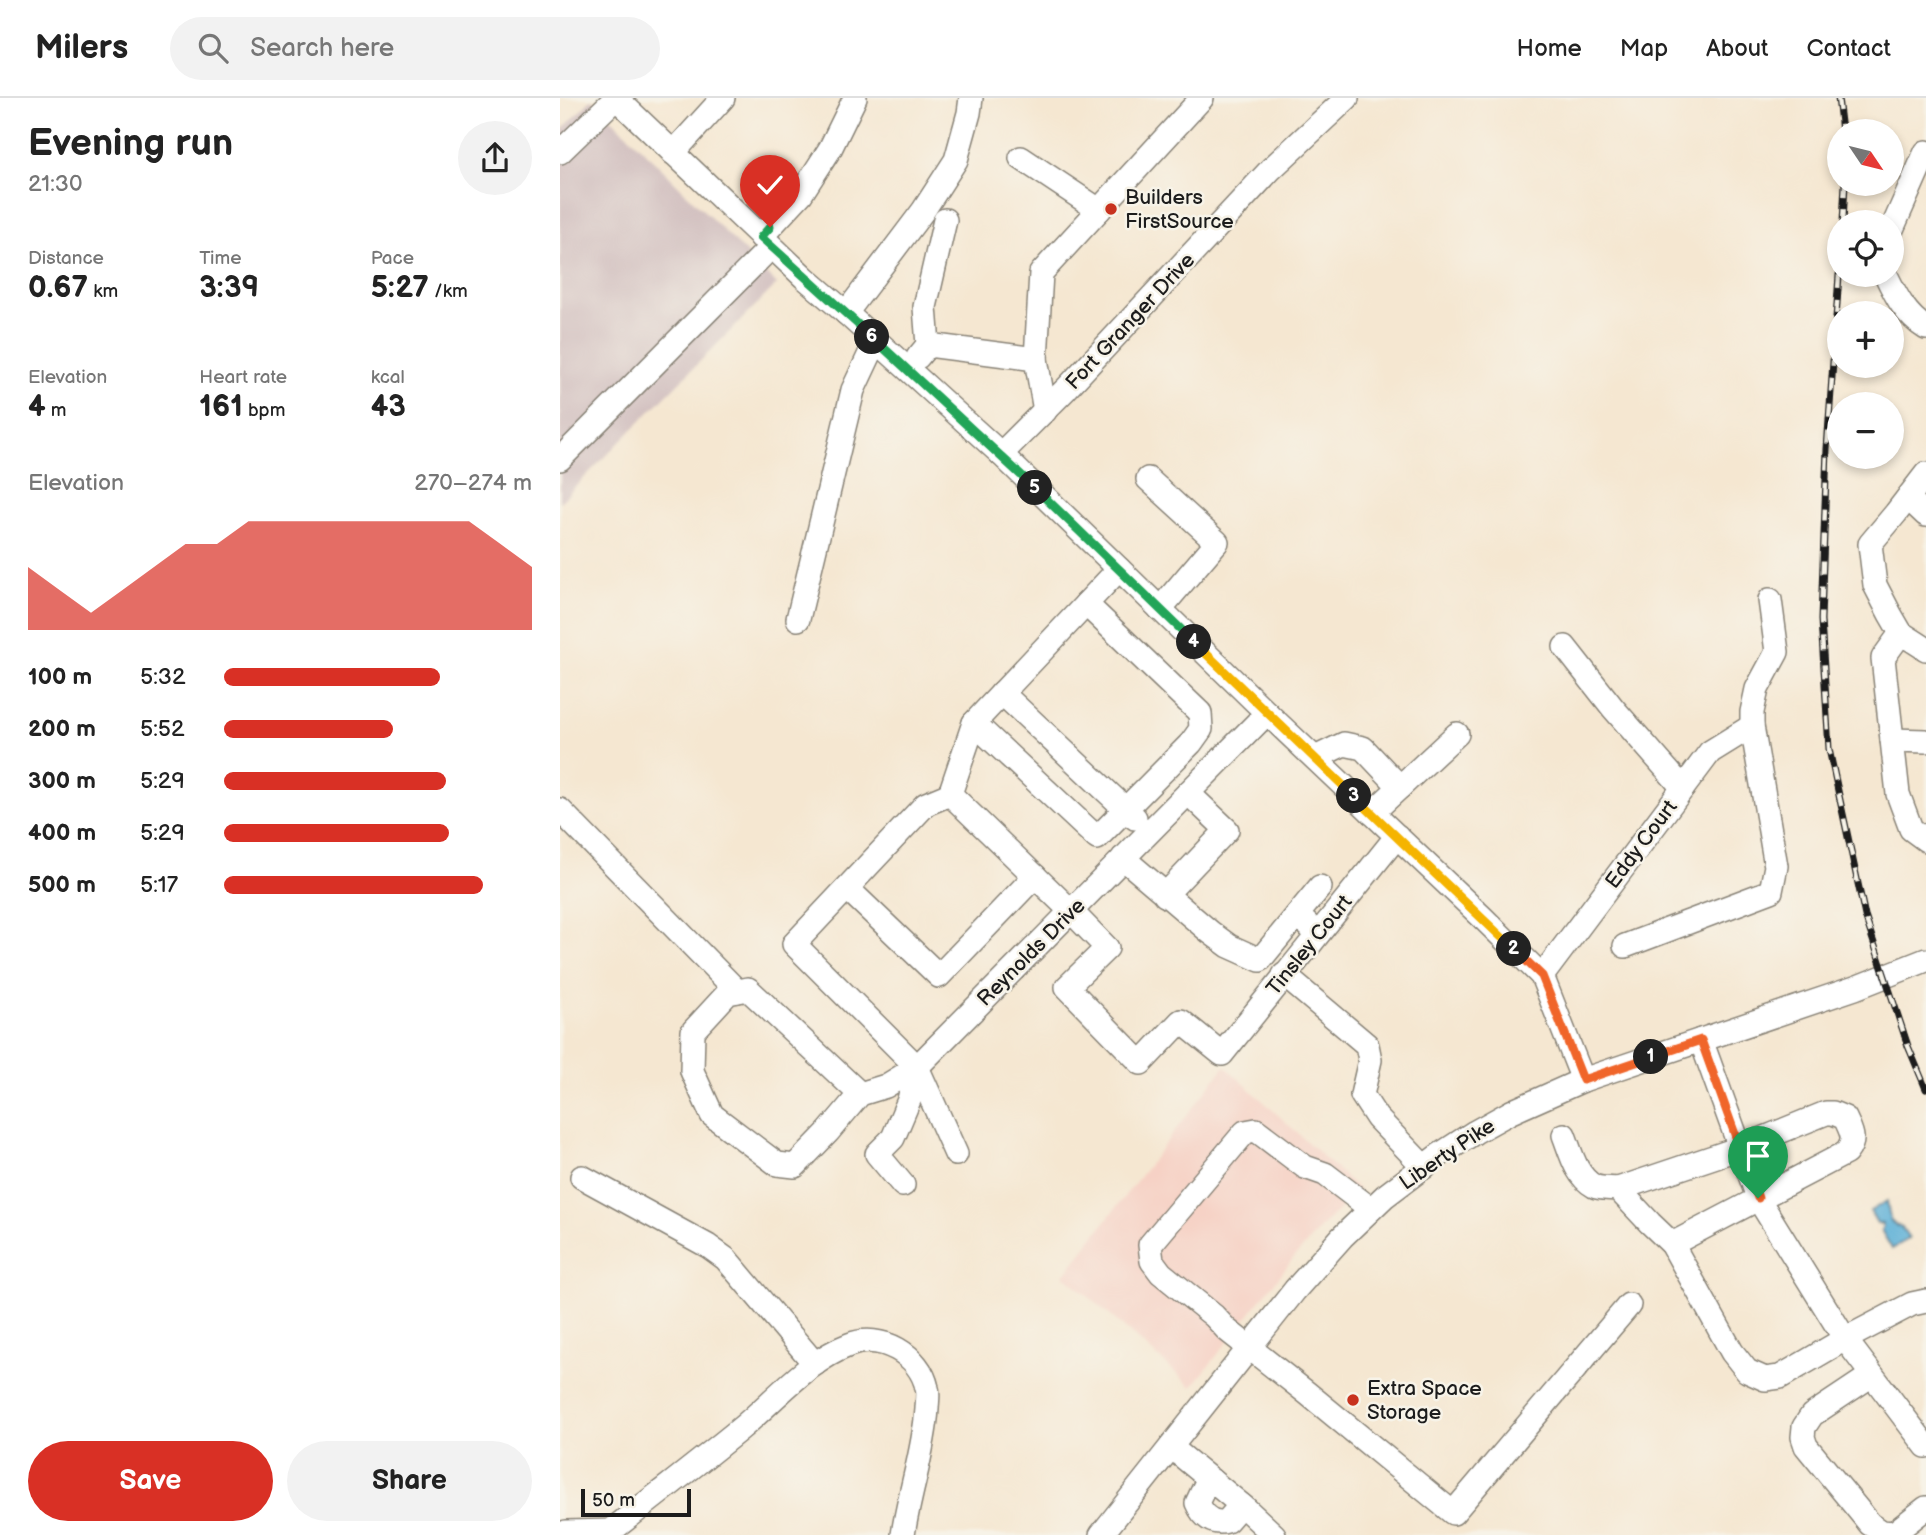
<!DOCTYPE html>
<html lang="en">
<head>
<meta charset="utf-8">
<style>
	:root { --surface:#fff; --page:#f2f2f2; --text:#222; --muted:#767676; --line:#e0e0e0; --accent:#d93025 }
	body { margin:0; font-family:"Balsamiq Sans",sans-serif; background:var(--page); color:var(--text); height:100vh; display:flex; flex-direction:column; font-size:26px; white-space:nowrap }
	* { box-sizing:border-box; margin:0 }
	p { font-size:23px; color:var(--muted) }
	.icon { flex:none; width:38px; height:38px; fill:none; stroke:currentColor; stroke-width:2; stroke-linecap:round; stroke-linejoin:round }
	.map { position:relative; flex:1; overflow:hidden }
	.sheet { display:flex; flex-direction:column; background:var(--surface); width:560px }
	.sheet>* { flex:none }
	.needle { width:46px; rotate:125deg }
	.buttons { position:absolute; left:1267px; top:21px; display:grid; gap:14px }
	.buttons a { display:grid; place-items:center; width:77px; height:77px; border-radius:50%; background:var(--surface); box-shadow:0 4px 10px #0003; font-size:35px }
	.scale { position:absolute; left:21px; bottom:18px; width:110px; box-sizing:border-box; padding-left:7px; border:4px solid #1c1c1c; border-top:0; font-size:19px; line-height:24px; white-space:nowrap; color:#1c1c1c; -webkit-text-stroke:5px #f7f3e8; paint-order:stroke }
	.pin { position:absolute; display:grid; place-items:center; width:60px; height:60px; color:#fff; margin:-72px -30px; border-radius:50% 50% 50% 0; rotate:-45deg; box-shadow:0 0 7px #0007 }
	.pin .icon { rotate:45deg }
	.km { position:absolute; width:35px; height:35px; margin:-18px; border-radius:50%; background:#222; color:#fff; font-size:19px; line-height:35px; text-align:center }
	.round { display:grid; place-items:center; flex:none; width:74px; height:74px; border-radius:37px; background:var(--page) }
	.overview { display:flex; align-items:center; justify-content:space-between; height:119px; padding:0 28px }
	h1 { font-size:38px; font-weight:800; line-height:52px }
	.stats { display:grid; grid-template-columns:repeat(3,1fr); gap:10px; height:119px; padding:7px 28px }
	.stats div { display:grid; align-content:center }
	.stats b { font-size:30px; font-weight:800 }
	.stats small { font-size:19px; font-weight:400 }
	.stats p { font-size:19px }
	.chart { height:196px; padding:14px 28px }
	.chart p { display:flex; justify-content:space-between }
	.chart svg { width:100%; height:126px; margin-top:7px; fill:var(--accent); opacity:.7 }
	.button { display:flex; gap:14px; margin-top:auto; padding:14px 28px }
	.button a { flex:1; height:80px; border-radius:42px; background:var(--accent); color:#fff; font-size:28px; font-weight:800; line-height:80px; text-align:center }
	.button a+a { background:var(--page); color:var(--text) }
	ul { padding:0 28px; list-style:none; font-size:23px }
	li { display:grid; grid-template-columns:112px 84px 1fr; align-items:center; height:52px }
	li i { height:18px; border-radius:9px; background:var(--accent) }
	header { display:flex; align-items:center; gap:42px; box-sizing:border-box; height:98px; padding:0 35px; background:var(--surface); border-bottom:2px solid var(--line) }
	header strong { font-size:33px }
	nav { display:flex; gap:38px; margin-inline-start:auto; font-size:24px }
	.search { width:490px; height:63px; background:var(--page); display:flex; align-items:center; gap:18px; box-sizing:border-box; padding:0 24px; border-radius:38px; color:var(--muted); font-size:26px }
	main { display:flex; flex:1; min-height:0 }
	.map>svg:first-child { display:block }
	.built { fill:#f6d1c5 }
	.industrial { fill:#d1bfbf }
	.water { fill:#5aafd7; stroke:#3b667a; stroke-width:2 }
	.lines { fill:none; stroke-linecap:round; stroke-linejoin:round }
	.minor-casing { stroke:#888276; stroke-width:26 }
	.minor { stroke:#fff; stroke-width:23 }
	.rail-casing { stroke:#1c1c1c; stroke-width:7 }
	.rail { stroke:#f7f3e8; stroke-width:4.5; stroke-dasharray:13; stroke-linecap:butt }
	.split-1-casing { stroke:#fff; stroke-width:14 }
	.split-2-casing { stroke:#fff; stroke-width:14 }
	.split-3-casing { stroke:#fff; stroke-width:14 }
	.split-4-casing { stroke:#fff; stroke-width:14 }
	.split-5-casing { stroke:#fff; stroke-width:14 }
	.split-6-casing { stroke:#fff; stroke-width:14 }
	.split-7-casing { stroke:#fff; stroke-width:14 }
	.split-1 { stroke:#f0652b; stroke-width:9 }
	.split-2 { stroke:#f0652b; stroke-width:9 }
	.split-3 { stroke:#f5b400; stroke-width:9 }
	.split-4 { stroke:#f5b400; stroke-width:9 }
	.split-5 { stroke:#22a559; stroke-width:9 }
	.split-6 { stroke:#22a559; stroke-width:9 }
	.split-7 { stroke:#22a559; stroke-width:9 }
	.poi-dot { fill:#c8321e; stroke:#f7f3e8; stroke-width:2.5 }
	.labels { text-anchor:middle; stroke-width:5; stroke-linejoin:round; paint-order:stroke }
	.poi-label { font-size:21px; fill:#1c1c1c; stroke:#f7f3e8; text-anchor:start }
	.street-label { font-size:21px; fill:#1c1c1c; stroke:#f7f3e8 }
</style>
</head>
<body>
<header>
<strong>Milers</strong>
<div class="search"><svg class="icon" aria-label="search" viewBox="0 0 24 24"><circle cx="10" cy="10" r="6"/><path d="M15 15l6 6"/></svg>Search here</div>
<nav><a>Home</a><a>Map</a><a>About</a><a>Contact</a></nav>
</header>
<main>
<section class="sheet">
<div class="overview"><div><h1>Evening run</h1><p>21:30</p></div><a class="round"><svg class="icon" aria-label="share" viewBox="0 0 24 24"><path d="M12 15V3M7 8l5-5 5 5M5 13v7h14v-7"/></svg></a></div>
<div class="stats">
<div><p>Distance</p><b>0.67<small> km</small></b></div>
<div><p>Time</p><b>3:39</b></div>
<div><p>Pace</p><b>5:27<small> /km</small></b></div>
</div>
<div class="stats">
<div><p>Elevation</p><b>4<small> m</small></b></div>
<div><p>Heart rate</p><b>161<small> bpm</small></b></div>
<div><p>kcal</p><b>43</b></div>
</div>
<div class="chart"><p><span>Elevation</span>270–274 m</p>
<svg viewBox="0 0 160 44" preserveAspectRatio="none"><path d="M0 44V22L10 30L20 38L30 30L40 22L50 14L60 14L70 6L80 6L90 6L100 6L110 6L120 6L130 6L140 6L150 14L160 22V44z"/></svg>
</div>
<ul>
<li><b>100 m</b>5:32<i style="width:70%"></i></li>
<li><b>200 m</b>5:52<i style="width:55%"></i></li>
<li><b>300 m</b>5:29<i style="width:72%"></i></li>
<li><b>400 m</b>5:29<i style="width:73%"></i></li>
<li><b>500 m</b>5:17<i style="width:84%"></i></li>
</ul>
<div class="button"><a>Save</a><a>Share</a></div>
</section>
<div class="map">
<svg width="1366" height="1437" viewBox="0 0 1366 1437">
	<rect width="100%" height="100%" fill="#f7f3e8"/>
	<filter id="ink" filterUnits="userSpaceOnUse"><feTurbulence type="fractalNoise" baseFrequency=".0143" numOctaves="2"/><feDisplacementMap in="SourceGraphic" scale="14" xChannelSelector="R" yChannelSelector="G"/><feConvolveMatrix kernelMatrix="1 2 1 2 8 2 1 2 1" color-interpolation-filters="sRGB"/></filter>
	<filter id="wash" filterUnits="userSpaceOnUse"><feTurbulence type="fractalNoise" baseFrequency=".00686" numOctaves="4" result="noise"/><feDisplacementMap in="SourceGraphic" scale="28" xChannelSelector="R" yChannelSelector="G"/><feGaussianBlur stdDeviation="1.57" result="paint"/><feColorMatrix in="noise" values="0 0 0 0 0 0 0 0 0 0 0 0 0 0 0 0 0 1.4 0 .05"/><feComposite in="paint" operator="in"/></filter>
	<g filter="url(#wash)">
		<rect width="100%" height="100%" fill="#f5e7d1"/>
		<path class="built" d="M 665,968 L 799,1092 L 766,1124 L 732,1162 L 632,1289 L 504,1177 Z"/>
		<path class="industrial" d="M 32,1 L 217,186 L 0,404 L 0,34 Z"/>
		<path class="water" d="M 1327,1103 L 1330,1122 L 1334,1126 L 1342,1130 L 1349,1140 L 1332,1151 L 1321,1132 L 1323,1128 L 1322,1126 L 1317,1125 L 1310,1113 Z"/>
	</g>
	<g filter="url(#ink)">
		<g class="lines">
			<defs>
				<g id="minor">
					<path d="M 56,0 L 244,179 L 286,215 L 441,356 L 707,615 L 922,819 L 982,878 L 1023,982"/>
					<path d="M 0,54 L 56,0"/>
					<path d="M 113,55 L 163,0"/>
					<path d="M 461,60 L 539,112"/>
					<path d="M 1332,131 L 1366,54"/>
					<path d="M 201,139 L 241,96 L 270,51 L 295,0"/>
					<path d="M 1326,177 C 1336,198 1346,218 1366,230"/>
					<path d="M 286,215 L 363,113 L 396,62 L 409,15 L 411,0"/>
					<path d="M 368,247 L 476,261 L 485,313"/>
					<path d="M 358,259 L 368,247 L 365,209 L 385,122"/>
					<path d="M 476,261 L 481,175 L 642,0"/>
					<path d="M 441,356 L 506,291 L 711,71 L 787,0"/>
					<path d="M 0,361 L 211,149"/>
					<path d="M 1366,376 L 1336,415 L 1310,446 L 1315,487 L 1330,516 L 1341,535 L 1366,551"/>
					<path d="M 588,381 L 657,444 L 600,511"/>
					<path d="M 1348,400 L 1366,417"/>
					<path d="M 238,521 L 293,292 L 316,243"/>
					<path d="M 1341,535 L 1323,560 L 1338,696 L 1351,731 L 1366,742"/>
					<path d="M 1005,549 L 1053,610 L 1123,690"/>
					<path d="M 442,595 L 575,720"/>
					<path d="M 414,625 L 537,740 L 631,645 L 641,631 L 640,615 L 526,506"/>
					<path d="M 1332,642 L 1366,643"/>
					<path d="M 755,660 L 784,646 L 803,650 L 840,689"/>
					<path d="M 390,696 L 414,625 L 559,471"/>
					<path d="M 0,712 L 177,893"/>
					<path d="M 812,715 L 897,636"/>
					<path d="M 563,760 L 650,834 L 669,848 L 700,862 L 737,817 L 758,836"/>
					<path d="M 288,791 L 379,878 L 475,778"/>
					<path d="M 605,797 L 667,732 L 628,695"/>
					<path d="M 737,817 L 760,789"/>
					<path d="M 1065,848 L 1211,793 L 1216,768 L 1192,628 L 1192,614 L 1197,591 L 1217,554 L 1210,502"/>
					<path d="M 724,877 L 807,947 L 810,962 L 802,997 L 817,1020 L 864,1069"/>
					<path d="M 982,878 L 1150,654 L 1192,628"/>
					<path d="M 1141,942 L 1199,1102 L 1285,1241 L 1366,1348"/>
					<path d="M 300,996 L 188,891 L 168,895 L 133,933 L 132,973 L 152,1017 L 217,1066 L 235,1068 L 268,1034 L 300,996 L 326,988 L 357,969 L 707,615"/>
					<path d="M 1004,1037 C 1011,1055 1016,1078 1034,1088 C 1040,1091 1050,1090 1058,1091 L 1090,1125 L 1112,1146 L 1172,1254 L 1187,1273 L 1205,1281 L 1220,1279 L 1285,1241 L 1352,1206 L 1366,1203"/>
					<path d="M 396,1056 L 357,969 L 234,846 L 366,706 L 390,696 L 511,813 L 547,850 L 507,889 L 581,965 L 621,923 L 662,956 L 837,738"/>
					<path d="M 22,1079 L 148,1148 L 166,1161 L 255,1266"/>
					<path d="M 343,1087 L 317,1056 L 333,1040 L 349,1002 L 357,969"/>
					<path d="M 1058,1091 L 1180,1050 L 1266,1015 L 1273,1015 L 1285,1020 C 1291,1034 1297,1041 1286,1055 L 1112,1146"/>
					<path d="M 811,1111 L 765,1076 L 745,1069 L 696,1032 L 685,1034 L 590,1147 L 592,1163 L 601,1175 L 654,1218 L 667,1232 L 747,1295 L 893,1415 L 1069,1207"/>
					<path d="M 1312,1277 L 1252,1317 L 1244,1329 L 1243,1339 L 1246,1348 L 1310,1426 L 1322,1434 L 1334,1435 L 1366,1410"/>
					<path d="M 611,1349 L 685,1410 L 714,1437"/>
					<path d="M 651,1382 L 644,1390 L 637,1405 C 643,1419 653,1427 667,1423 L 681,1407"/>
					<path d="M 0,1437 L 6,1434 L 52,1433"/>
					<path d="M 46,1437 C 91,1401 136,1367 180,1331 C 214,1303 247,1263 289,1247 C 321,1234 360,1257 367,1290 C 369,1296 367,1305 367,1311 C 364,1354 349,1395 343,1437"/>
					<path d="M 541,1437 L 735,1192 L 782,1139 L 825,1098 L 878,1058 L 915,1034 L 951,1014 L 1023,982 L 1295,890 L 1366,862"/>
				</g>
			</defs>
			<use href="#minor" class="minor-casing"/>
			<use href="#minor" class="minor"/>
			<defs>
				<g id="rail">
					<path d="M 1278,0 L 1282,33"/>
					<path d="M 1283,124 L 1285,86"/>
					<path d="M 1279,177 L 1267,351 L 1261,522 L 1269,651 L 1305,818 L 1348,948 L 1366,991"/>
				</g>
			</defs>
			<use href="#rail" class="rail-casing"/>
			<use href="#rail" class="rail"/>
		</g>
	</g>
	<g class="lines" filter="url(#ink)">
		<defs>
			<path id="split-1" d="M 1091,959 L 1141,942 L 1198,1100"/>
			<path id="split-2" d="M 954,851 L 982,878 L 1023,982 L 1091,959"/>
			<path id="split-3" d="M 794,698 L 954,851"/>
			<path id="split-4" d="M 634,544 L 794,698"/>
			<path id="split-5" d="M 475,390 L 634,544"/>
			<path id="split-6" d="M 312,239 L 475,390"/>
			<path id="split-7" d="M 210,129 L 201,139 L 312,239"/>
		</defs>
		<use href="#split-1" class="split-1-casing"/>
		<use href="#split-2" class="split-2-casing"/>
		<use href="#split-3" class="split-3-casing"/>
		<use href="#split-4" class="split-4-casing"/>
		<use href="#split-5" class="split-5-casing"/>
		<use href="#split-6" class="split-6-casing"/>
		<use href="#split-7" class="split-7-casing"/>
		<use href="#split-1" class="split-1"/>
		<use href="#split-2" class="split-2"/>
		<use href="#split-3" class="split-3"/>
		<use href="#split-4" class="split-4"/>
		<use href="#split-5" class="split-5"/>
		<use href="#split-6" class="split-6"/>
		<use href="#split-7" class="split-7"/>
	</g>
	<g class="poi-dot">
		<circle cx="551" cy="111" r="7"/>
		<circle cx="793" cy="1302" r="7"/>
	</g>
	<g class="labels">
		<g class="poi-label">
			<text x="565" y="106">Builders<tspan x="565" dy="24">FirstSource</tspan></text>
			<text x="807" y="1297">Extra Space<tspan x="807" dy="24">Storage</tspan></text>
		</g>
		<g class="street-label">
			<text transform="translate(570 223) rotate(-47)" y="7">Fort Granger Drive</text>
			<text transform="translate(1081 746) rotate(-53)" y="7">Eddy Court</text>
			<text transform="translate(749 847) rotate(-51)" y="7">Tinsley Court</text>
			<text transform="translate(471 854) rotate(-45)" y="7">Reynolds Drive</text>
			<text transform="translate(887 1056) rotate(-34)" y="7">Liberty Pike</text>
		</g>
	</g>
</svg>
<div class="buttons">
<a><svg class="needle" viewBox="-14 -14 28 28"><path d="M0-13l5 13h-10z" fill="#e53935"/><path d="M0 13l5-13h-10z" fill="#767676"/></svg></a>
<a><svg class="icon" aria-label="locate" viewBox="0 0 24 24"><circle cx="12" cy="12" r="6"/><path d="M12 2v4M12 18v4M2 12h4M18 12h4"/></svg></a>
<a>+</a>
<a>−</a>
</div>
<div class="scale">50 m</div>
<div class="pin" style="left:1198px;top:1100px;background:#1e9e55"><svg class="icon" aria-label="arrive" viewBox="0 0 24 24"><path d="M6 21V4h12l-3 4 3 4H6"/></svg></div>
<div class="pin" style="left:210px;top:129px;background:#d93025"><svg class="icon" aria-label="check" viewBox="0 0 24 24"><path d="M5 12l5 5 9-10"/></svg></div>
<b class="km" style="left:1091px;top:959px">1</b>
<b class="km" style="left:954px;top:851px">2</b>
<b class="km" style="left:794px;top:698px">3</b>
<b class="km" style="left:634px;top:544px">4</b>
<b class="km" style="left:475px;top:390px">5</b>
<b class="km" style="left:312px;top:239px">6</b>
</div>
</main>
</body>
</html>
